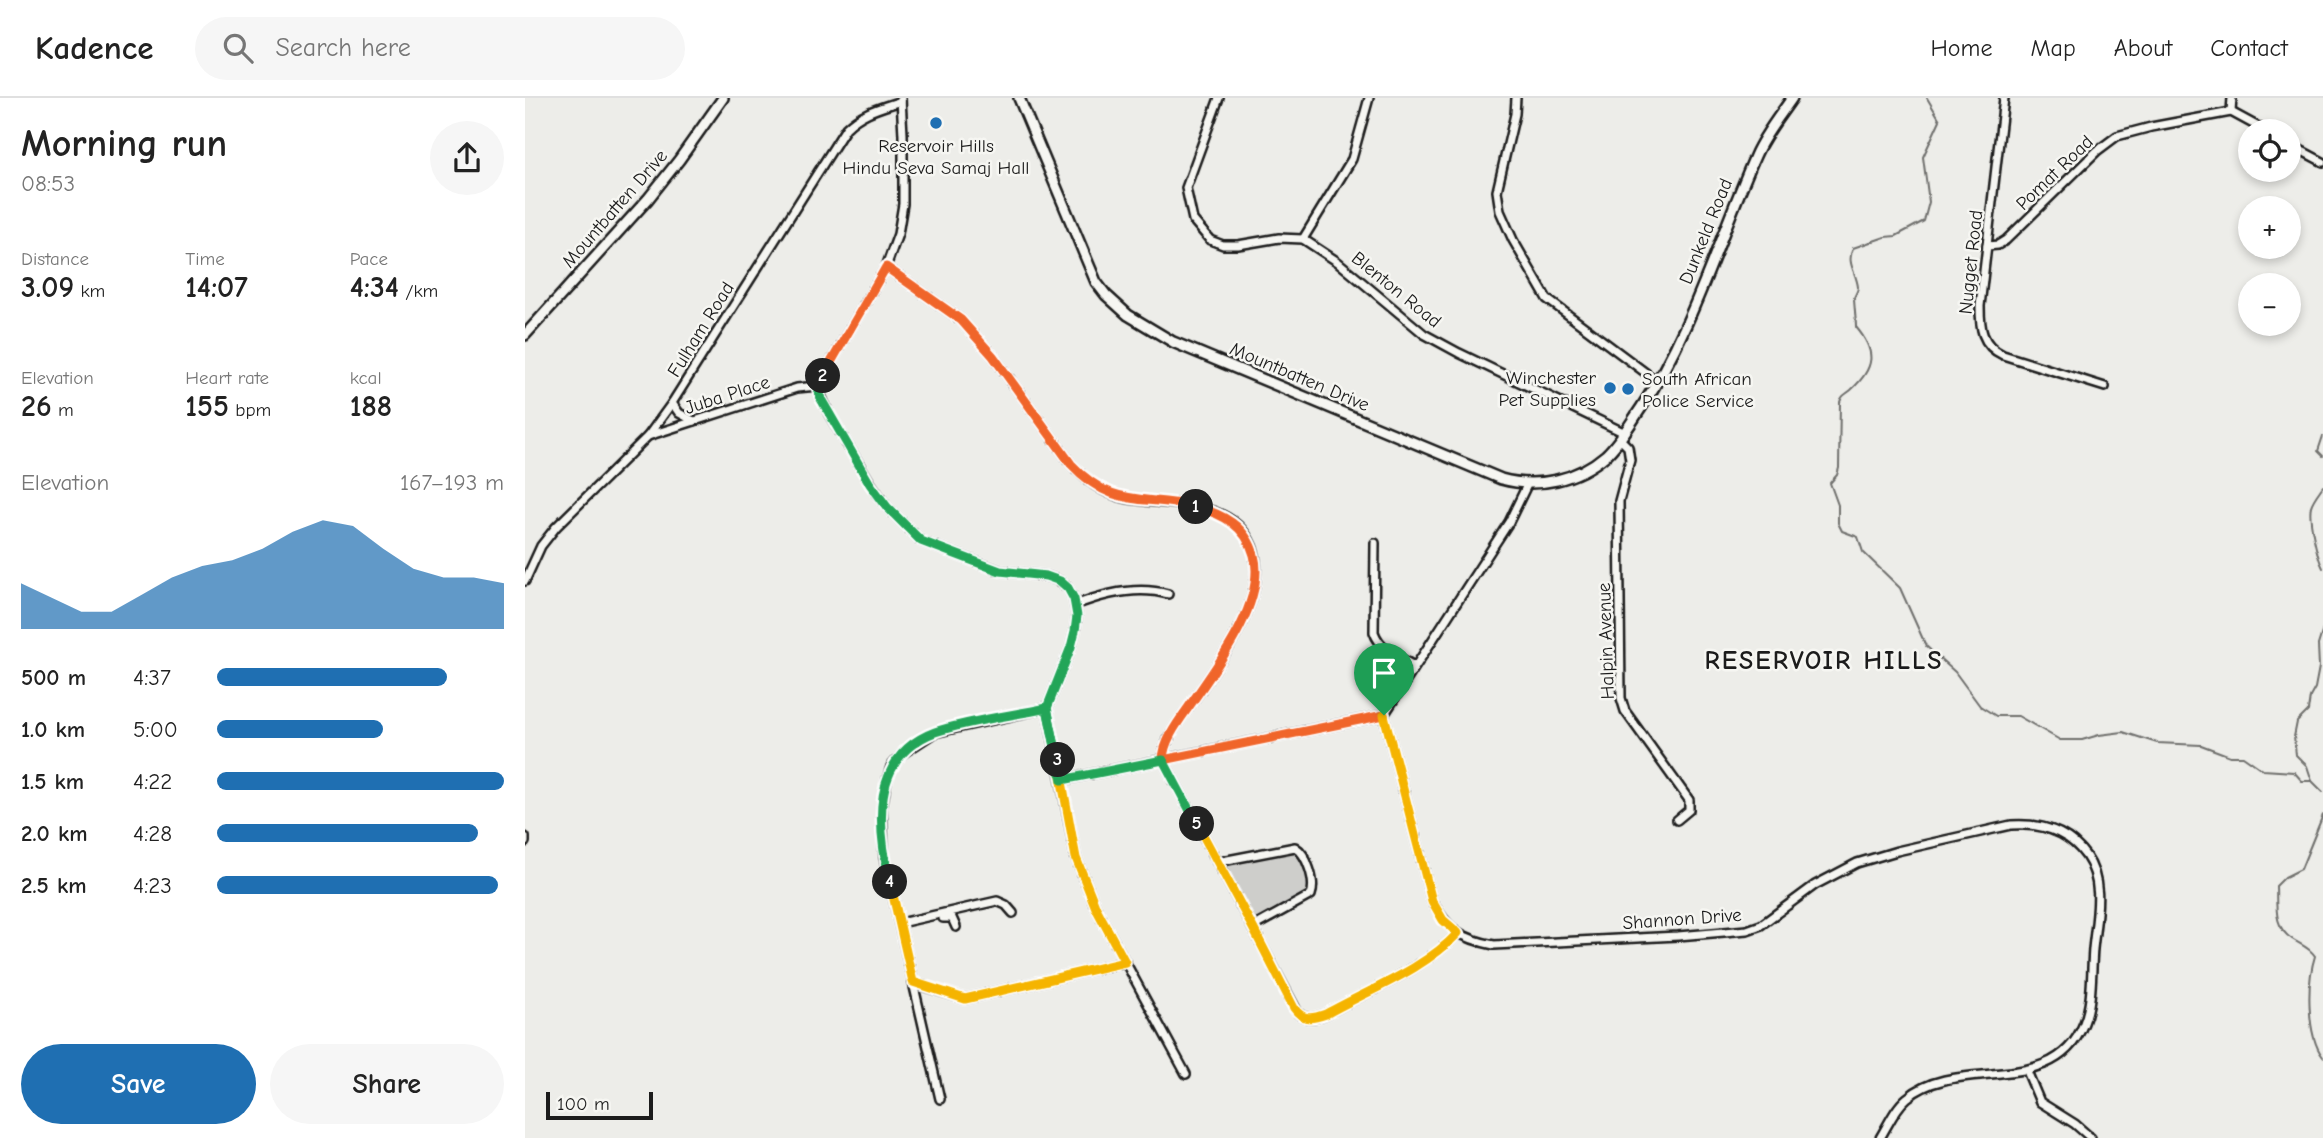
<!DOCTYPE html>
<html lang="en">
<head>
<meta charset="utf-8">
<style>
	:root { --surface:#fff; --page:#f6f6f6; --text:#222; --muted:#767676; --line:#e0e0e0; --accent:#1f6fb2 }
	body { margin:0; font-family:"Comic Neue",sans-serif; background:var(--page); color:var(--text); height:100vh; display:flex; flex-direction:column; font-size:26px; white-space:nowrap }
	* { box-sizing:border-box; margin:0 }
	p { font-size:23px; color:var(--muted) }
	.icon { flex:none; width:38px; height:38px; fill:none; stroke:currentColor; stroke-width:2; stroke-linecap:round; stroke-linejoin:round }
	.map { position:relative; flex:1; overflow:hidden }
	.sheet { display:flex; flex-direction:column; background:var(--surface); width:525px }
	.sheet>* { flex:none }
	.controls { position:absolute; left:1713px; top:21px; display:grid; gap:14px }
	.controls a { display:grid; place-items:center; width:63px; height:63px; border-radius:50%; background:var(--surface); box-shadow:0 4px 10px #0003; font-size:35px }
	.scale { position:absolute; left:21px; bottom:18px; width:107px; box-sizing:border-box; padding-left:7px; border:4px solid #1c1c1c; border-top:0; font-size:19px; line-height:24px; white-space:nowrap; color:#1c1c1c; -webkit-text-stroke:5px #f6f6f2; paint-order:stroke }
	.pin { position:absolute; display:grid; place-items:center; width:60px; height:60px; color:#fff; margin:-72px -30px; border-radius:50% 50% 50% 0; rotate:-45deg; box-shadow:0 0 7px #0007 }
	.pin .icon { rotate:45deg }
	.km { position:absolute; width:35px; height:35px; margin:-18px; border-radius:50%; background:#222; color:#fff; font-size:19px; line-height:35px; text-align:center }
	.round { display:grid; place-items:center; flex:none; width:74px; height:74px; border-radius:37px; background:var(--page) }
	.head { display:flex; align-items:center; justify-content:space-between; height:119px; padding:0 21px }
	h1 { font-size:38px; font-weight:700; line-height:52px }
	.metrics { display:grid; grid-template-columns:repeat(3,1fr); gap:10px; height:119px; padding:7px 21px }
	.metrics div { display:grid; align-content:center }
	.metrics b { font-size:30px; font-weight:700 }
	.metrics small { font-size:19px; font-weight:400 }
	.metrics p { font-size:19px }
	.chart { height:196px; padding:14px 21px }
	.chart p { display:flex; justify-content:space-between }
	.chart svg { width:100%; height:126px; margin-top:7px; fill:var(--accent); opacity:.7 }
	.primary-button { display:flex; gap:14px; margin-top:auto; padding:14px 21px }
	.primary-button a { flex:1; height:80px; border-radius:42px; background:var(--accent); color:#fff; font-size:28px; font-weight:700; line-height:80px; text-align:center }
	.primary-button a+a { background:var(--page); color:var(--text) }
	ul { padding:0 21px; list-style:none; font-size:23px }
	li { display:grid; grid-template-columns:112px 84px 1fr; align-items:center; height:52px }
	li i { height:18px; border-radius:9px; background:var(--accent) }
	header { display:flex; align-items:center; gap:42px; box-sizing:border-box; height:98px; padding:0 35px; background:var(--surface); border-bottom:2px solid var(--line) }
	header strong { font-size:33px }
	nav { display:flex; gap:38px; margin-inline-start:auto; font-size:24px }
	.search { width:490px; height:63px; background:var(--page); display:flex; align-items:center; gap:18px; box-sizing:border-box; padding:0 24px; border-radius:38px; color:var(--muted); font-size:26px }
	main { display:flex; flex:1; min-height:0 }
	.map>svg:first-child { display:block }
	.green { fill:#cececb; stroke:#757574; stroke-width:2 }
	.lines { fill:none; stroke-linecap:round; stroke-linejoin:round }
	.stream { stroke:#6f6f6d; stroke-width:2 }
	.minor-casing { stroke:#1c1c1c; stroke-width:12 }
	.major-casing { stroke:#1c1c1c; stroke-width:14 }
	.minor { stroke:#f6f6f2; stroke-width:7 }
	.major { stroke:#f6f6f2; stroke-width:9 }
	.split-1-casing { stroke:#fff; stroke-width:14 }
	.split-2-casing { stroke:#fff; stroke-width:14 }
	.split-3-casing { stroke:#fff; stroke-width:14 }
	.split-4-casing { stroke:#fff; stroke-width:14 }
	.split-5-casing { stroke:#fff; stroke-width:14 }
	.split-6-casing { stroke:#fff; stroke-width:14 }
	.split-1 { stroke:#f0652b; stroke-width:9 }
	.split-2 { stroke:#f0652b; stroke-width:9 }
	.split-3 { stroke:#22a559; stroke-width:9 }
	.split-4 { stroke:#f5b400; stroke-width:9 }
	.split-5 { stroke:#22a559; stroke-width:9 }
	.split-6 { stroke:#f5b400; stroke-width:9 }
	.poi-dot { fill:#1f6fb2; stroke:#f6f6f2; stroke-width:2.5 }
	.labels { text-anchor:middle; stroke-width:5; stroke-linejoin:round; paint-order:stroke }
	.poi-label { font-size:19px; fill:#1c1c1c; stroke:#f6f6f2 }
	.street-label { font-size:19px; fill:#1c1c1c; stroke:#f6f6f2 }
	.district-label { font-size:26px; font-weight:bold; letter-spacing:2px; fill:#1c1c1c; stroke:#f6f6f2 }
</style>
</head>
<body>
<header>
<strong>Kadence</strong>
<div class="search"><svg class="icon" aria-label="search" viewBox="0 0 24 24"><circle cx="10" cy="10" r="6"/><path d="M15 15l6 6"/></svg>Search here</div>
<nav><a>Home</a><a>Map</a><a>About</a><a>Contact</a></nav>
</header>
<main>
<section class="sheet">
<div class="head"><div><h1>Morning run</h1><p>08:53</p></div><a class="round"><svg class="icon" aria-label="share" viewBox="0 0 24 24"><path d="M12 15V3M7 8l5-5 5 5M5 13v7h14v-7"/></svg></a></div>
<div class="metrics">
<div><p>Distance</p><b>3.09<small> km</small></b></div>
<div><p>Time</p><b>14:07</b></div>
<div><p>Pace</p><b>4:34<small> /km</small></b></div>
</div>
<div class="metrics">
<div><p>Elevation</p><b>26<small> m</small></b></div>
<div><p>Heart rate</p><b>155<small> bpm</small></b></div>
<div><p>kcal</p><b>188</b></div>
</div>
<div class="chart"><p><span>Elevation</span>167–193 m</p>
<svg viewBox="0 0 160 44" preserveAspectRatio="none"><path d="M0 44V28L10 33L20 38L30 38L40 32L50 26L60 22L70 20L80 16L90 10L100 6L110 8L120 16L130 23L140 26L150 26L160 28V44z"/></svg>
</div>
<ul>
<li><b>500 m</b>4:37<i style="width:80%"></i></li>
<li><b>1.0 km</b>5:00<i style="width:58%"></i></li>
<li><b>1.5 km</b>4:22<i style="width:100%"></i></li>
<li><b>2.0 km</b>4:28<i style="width:91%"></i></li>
<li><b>2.5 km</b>4:23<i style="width:98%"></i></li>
</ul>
<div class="primary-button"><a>Save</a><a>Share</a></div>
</section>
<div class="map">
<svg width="1798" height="1040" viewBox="0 0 1798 1040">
	<rect width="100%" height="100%" fill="#edede9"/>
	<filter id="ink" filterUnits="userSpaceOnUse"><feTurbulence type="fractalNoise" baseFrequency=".0143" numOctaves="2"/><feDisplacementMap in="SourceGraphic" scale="14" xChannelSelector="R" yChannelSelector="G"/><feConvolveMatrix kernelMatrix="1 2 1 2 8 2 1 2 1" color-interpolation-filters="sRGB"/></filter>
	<g filter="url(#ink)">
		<path class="green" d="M 769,752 L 774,755 L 786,790 L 782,798 L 737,822 L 729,821 L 700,770 L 705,765 Z"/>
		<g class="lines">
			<g class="stream">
				<path d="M 1402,0 L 1415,22 L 1398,59 L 1404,104 L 1399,123 L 1371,138 L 1360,139 L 1328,150 C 1321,166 1331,173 1333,189 C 1333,193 1330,196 1329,200 C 1329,206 1331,221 1331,229 C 1352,254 1350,270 1326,292 C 1320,297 1317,297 1315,304 L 1314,370 L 1312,377 L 1305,385 L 1313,407 L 1313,425 L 1317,433 L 1333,439 L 1338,454 L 1375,490 L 1401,548 L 1430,574 L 1455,608 L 1471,618 L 1493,618 L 1535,642 L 1557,642 L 1574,637 L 1598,634 L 1632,645 L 1676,647 L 1705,658 L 1718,658 L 1738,672 L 1769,674 L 1777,683 L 1787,683"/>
				<path d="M 1798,338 L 1793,353 L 1798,358"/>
				<path d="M 1798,388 C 1794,394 1788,401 1786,408 C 1783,420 1792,459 1798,470"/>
				<path d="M 1798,531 L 1793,547 L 1794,569 L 1790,590 L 1785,599 L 1783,613 L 1772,624 L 1769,639 L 1771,657 L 1782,668 L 1787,683 L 1798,694"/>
				<path d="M 1798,717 L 1776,771 L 1760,779 L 1751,788 C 1752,808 1748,829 1767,841 C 1776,847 1784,849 1790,858 C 1782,883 1781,937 1798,959"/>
			</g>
			<defs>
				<g id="minor">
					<path d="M 376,0 L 378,37 L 378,106 L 373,136 L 361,169 L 292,288 L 304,316 L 346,386 L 362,409 L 396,443 L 476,473 L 521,478 L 535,483 L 543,490 L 549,501 L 552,518 L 550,533 L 546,549 L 522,610 L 551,760 L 571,810 L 661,976"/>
					<path d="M 694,0 L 661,90 L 668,122 L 685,142 L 698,147 L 713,147 L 754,140 L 778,141 L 813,164 L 899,236 L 934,255 L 1100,335"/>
					<path d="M 991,0 L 990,16 L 972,93 L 975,113 L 988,142 L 1022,201 L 1133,284"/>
					<path d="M 1479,0 L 1455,208 C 1455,229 1456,247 1478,257 L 1580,289"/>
					<path d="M 1706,14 L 1707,0"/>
					<path d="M 1764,46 L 1798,64"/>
					<path d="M 778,141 L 827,61 L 844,0"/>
					<path d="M 1462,148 L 1473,147 L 1481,142 L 1572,53 L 1592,38 L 1626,29 L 1706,14 L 1741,33"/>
					<path d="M 361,169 L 436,222 L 468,258 L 546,366 C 561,382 577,395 599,400 C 639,409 707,398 727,448 C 747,498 693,566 666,606 C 655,621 638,643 638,662 L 773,915 C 782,923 790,920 801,916 C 844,892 900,871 933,835"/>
					<path d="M 147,305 L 154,315 L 169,323"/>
					<path d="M 123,338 L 272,290 L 292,288"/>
					<path d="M 1095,341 L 1103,349 L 1105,362 L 1094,403 L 1096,600 L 1100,613 L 1164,702 L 1164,712 L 1152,722"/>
					<path d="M 1002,387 L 984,424 L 859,617 L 907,803 C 922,831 937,841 969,847 L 1153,838 L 1222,832 L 1236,827 L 1290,787 L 1332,765 L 1372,753 L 1486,727 C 1516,725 1543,733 1561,758 C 1580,785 1571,820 1568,851 C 1566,875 1568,903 1559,925 C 1529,1002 1433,956 1382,1000 C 1370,1010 1363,1027 1355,1040"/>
					<path d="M 850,445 L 849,534 C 855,552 874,559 889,568"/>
					<path d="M 0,483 L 16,448 L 31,429 L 123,338 L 147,305 L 321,30 C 337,14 355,10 376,3"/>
					<path d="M 550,507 C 578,496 612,487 643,496"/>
					<path d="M 537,682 L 859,617"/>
					<path d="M 0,739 L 0,744"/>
					<path d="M 692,764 L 770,749 C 782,756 791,784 786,797 L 728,829"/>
					<path d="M 418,820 L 427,820 L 431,829"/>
					<path d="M 375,825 L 472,803 L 481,807 L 488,815"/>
					<path d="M 388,885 L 440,901 L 600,864"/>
					<path d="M 1502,973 L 1515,1004 L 1550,1026 L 1566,1040"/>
					<path d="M 415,1001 L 359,759 L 357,709 L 362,682 L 366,669 L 377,656 L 409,635 L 522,610"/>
				</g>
				<g id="major">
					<path d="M 494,0 L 571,184 L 581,197 L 603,217 L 648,244 L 976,381 C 1013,391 1052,382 1081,357 C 1095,344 1105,326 1116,310 C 1167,233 1193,142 1230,58 C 1239,37 1254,19 1267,0"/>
					<path d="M 0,237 L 123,101 L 154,62 L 198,0"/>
				</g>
			</defs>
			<use href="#minor" class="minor-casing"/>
			<use href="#major" class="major-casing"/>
			<use href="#minor" class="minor"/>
			<use href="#major" class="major"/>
		</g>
	</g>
	<g class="lines" filter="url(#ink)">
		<defs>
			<path id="split-1" d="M 671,409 C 698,416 721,428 729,457 C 742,505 689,572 663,610 C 653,624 638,644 638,662 L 859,617"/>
			<path id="split-2" d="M 298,278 L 361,169 L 436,222 L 468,258 L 546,366 C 589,412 616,396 671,409"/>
			<path id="split-3" d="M 298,278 L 292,288 L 296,301 L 345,386 L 362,409 L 396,443 L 475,473 L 521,478 L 535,483 L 543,490 L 549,501 L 552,518 L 550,533 L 546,549 L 522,610 L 533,662"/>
			<path id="split-4" d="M 365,784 L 388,884 L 440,901 L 600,864 L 571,810 L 551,760 L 533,662"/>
			<path id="split-5" d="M 365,784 C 352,729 345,658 410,634 C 445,622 485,618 522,610 L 537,682 L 638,662 L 672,726"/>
			<path id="split-6" d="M 672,726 L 728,830 L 769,910 C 778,923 787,921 801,916 C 844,892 900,871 933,835 L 918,822 L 907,803 L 859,617"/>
		</defs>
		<use href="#split-1" class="split-1-casing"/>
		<use href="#split-2" class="split-2-casing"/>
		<use href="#split-3" class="split-3-casing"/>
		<use href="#split-4" class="split-4-casing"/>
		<use href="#split-5" class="split-5-casing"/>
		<use href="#split-6" class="split-6-casing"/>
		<use href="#split-1" class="split-1"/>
		<use href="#split-2" class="split-2"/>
		<use href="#split-3" class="split-3"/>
		<use href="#split-4" class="split-4"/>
		<use href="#split-5" class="split-5"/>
		<use href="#split-6" class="split-6"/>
	</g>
	<g class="poi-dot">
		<circle cx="411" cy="25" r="7"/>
		<circle cx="1085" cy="290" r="7"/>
		<circle cx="1103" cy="291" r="7"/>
	</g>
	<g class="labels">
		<g class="poi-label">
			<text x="411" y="54">Reservoir Hills<tspan x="411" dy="22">Hindu Seva Samaj Hall</tspan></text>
			<text x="1071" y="286" text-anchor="end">Winchester<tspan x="1071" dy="22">Pet Supplies</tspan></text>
			<text x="1117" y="287" text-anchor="start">South African<tspan x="1117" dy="22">Police Service</tspan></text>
		</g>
		<g class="street-label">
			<text transform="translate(1529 74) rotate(-44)" y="7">Pomat Road</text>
			<text transform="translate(89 110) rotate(-49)" y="7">Mountbatten Drive</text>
			<text transform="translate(1180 133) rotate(-68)" y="7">Dunkeld Road</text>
			<text transform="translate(1445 164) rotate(-84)" y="7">Nugget Road</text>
			<text transform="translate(872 191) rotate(39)" y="7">Blenton Road</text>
			<text transform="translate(175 231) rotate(-58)" y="7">Fulham Road</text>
			<text transform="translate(775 278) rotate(23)" y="7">Mountbatten Drive</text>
			<text transform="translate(202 296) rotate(-18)" y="7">Juba Place</text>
			<text transform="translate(1080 543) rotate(-92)" y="7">Halpin Avenue</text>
			<text transform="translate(1157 820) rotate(-4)" y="7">Shannon Drive</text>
		</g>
		<g class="district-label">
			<text x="1299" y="571">RESERVOIR HILLS</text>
		</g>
	</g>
</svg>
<div class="controls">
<a><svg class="icon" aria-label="locate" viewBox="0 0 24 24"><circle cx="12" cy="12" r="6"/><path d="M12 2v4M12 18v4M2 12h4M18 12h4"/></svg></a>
<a>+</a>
<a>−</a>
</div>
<div class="scale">100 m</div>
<div class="pin" style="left:859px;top:617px;background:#1e9e55"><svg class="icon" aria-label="arrive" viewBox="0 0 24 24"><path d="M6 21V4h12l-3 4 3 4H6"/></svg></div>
<b class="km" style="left:671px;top:409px">1</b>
<b class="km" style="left:298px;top:278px">2</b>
<b class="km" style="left:533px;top:662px">3</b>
<b class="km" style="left:365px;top:784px">4</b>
<b class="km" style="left:672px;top:726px">5</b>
</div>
</main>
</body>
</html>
